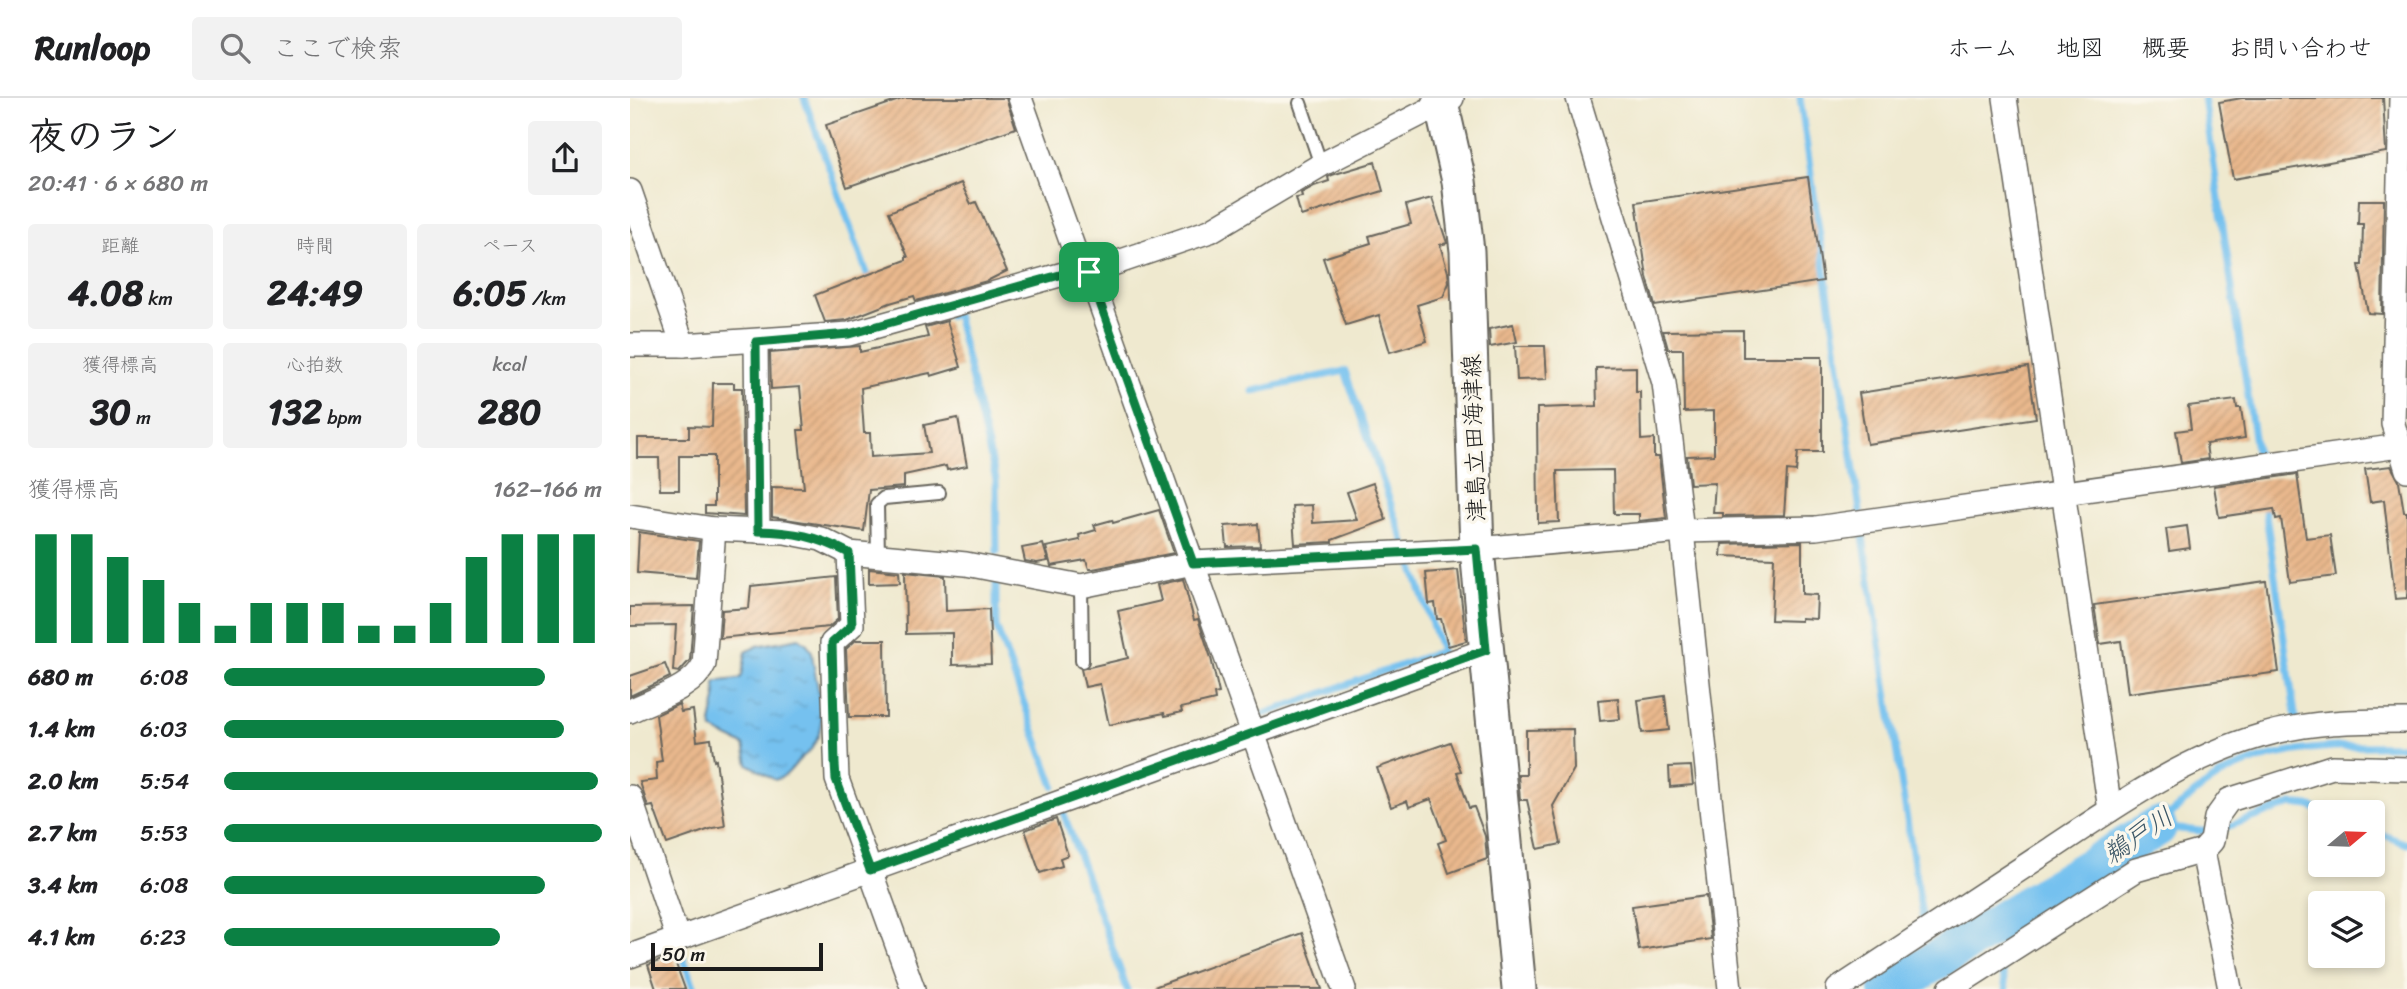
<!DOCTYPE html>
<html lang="ja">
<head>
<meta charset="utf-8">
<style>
	:root { --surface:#fff; --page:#f2f2f2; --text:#202124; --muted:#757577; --line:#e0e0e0; --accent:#0b8043 }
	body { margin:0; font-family:Sriracha,"Klee One",sans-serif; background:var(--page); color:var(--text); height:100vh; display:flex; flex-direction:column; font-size:26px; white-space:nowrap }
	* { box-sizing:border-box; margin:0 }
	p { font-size:23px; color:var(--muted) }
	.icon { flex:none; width:38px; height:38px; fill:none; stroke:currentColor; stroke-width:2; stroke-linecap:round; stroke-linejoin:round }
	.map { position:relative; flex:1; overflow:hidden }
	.drawer { display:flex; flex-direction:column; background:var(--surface); width:630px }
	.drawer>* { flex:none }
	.needle { width:46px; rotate:71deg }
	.fabs { position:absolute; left:1678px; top:702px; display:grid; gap:14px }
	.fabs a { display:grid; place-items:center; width:77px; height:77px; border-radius:7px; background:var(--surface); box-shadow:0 4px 10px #0003; font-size:35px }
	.scale { position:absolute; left:21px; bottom:18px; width:172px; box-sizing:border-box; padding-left:7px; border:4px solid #1c1c1c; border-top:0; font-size:19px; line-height:24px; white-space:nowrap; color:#1c1c1c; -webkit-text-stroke:5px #fbf7ec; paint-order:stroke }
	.pin { position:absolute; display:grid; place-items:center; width:60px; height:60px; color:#fff; margin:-30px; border-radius:14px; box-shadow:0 4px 10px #0006 }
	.round { display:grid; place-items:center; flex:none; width:74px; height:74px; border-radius:7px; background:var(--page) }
	.summary { display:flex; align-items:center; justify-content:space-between; height:119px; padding:0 28px }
	h1 { font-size:38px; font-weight:700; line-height:52px }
	.stats { display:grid; grid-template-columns:repeat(3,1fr); gap:10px; height:119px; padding:7px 28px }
	.stats div { display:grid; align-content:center; border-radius:7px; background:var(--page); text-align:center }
	.stats b { font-size:35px; font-weight:700 }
	.stats small { font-size:19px; font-weight:400 }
	.stats p { font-size:19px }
	.chart { height:196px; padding:14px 28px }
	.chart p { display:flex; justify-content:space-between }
	.chart svg { width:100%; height:126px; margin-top:7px; stroke:var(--accent); stroke-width:6 }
	ul { padding:0 28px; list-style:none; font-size:23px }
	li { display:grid; grid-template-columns:112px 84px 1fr; align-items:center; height:52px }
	li i { height:18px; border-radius:9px; background:var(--accent) }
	header { display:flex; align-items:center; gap:42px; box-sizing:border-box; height:98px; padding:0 35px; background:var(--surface); border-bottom:2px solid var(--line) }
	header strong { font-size:33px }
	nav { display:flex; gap:38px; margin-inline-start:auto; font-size:24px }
	.search { width:490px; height:63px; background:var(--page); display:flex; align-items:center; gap:18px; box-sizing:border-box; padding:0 24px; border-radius:7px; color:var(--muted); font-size:26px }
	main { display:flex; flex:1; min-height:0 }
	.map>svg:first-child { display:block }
	.water { fill:url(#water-ripples); stroke:#486e86; stroke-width:2 }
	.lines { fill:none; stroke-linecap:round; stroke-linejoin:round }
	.stream { stroke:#75c1ef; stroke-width:7 }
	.river { stroke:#75c1ef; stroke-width:40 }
	.building { fill:url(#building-hatch) }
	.service-casing { stroke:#66645b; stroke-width:16 }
	.minor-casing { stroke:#66645b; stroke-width:26 }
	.secondary-casing { stroke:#66645b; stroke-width:37 }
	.service { stroke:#fff; stroke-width:12 }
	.minor { stroke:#fff; stroke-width:23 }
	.secondary { stroke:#fff; stroke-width:33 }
	.route-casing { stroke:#fff; stroke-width:14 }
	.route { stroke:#0b8043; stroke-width:9 }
	.labels { text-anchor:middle; stroke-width:7; stroke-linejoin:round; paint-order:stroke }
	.street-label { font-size:24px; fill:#1c1c1c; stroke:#fbf7ec }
	.water-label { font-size:26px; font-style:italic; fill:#3b5666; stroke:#fbf7ec }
</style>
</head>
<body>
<header>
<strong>Runloop</strong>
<div class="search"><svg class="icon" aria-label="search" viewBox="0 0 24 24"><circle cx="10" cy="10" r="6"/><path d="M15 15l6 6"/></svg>ここで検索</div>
<nav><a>ホーム</a><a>地図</a><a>概要</a><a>お問い合わせ</a></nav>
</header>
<main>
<section class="drawer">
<div class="summary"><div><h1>夜のラン</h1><p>20:41 · 6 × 680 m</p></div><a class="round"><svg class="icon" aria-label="share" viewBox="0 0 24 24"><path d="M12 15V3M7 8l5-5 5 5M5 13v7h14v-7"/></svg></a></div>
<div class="stats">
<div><p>距離</p><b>4.08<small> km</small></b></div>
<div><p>時間</p><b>24:49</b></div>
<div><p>ペース</p><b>6:05<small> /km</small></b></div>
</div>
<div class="stats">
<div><p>獲得標高</p><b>30<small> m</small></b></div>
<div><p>心拍数</p><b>132<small> bpm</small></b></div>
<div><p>kcal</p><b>280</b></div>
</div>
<div class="chart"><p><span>獲得標高</span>162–166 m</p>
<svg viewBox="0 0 160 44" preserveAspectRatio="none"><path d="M5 44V6M15 44V6M25 44V14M35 44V22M45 44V30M55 44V38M65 44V30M75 44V30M85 44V30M95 44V38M105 44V38M115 44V30M125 44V14M135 44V6M145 44V6M155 44V6"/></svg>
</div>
<ul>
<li><b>680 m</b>6:08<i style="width:85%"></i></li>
<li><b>1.4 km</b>6:03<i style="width:90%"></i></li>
<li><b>2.0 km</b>5:54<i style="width:99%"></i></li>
<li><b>2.7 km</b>5:53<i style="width:100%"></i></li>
<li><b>3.4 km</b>6:08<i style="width:85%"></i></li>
<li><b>4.1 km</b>6:23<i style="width:73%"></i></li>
</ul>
</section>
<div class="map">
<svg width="1777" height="891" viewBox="0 0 1777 891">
	<defs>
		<pattern id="water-ripples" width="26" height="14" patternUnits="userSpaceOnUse" patternTransform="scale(1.75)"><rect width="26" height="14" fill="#75c1ef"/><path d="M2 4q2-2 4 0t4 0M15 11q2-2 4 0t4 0" fill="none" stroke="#65a5cc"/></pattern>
		<pattern id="building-hatch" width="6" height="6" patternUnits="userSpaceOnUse" patternTransform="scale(1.75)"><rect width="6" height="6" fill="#e9b88d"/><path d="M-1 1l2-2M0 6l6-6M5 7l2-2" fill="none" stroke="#c79e79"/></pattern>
	</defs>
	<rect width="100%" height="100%" fill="#fbf7ec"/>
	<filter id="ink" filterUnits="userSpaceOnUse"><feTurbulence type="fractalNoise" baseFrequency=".0143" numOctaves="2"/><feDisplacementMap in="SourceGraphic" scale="14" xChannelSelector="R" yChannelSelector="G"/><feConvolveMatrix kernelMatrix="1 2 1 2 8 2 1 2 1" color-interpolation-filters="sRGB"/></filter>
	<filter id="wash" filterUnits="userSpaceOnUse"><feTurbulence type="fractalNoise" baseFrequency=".00686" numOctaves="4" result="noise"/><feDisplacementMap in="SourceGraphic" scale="28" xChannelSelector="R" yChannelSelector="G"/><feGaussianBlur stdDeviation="1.57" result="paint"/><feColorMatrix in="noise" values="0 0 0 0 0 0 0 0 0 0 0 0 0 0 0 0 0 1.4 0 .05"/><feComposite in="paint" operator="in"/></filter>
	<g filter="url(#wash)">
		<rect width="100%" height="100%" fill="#efe9cf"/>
		<path class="water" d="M 169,540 L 177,546 L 182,554 C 184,584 202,623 182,650 C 179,655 174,657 170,661 C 161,671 158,678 145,682 L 118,666 L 114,647 L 83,632 L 81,625 L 86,601 L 85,585 L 88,583 L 109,581 L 112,578 L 116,554 L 127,548 Z"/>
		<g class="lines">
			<g class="stream">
				<path d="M 174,0 L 240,184"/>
				<path d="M 1170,0 L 1230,413"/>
				<path d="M 1574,0 L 1627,359"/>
				<path d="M 320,218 L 326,216 L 366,382 L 367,454"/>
				<path d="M 623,293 L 715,273 L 774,444"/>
				<path d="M 1634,403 L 1666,623"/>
				<path d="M 1232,432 L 1293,824"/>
				<path d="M 366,484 L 366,528 L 424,688"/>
				<path d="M 634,616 L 811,553 L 781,464"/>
				<path d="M 432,711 L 497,891"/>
				<path d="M 1527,729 C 1544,713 1561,697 1580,684 C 1634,647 1714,647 1777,648"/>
				<path d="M 1527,729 L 1582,734 L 1662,706 L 1679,708 L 1694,714"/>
				<path d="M 1743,733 L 1777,746"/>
				<path d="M 50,851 L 65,891"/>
				<path d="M 1300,854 L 1304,862"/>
				<path d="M 1372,873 L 1376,891"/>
			</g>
			<path class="river" d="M 1259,891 L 1527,729"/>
		</g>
		<g id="blocks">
			<g class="building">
				<path d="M 275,0 L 376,0 L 386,30 L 217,89 L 196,27 Z"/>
				<path d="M 1612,0 L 1753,0 L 1756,54 L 1603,81 L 1589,4 Z"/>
				<path d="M 745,64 L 753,93 L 671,118 L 666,100 L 672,99 L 671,95 L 684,88 L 699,83 L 698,79 L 702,77 Z"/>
				<path d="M 1178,79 L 1193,183 L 1025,208 L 1017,179 L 1006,104 Z"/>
				<path d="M 331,85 L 341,106 L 346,104 L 377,173 L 357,183 L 286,203 L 284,198 L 260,205 L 217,222 L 195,224 L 185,197 L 276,162 L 276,159 L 278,159 L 259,114 Z"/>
				<path d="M 802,100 L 817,145 L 810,147 L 818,174 L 819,185 L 813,199 L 787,207 L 797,243 L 760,254 L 749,217 L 716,227 L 693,160 L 741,145 L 739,138 L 781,126 L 776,107 Z"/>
				<path d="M 1729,102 L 1754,102 L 1752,216 L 1738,215 L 1729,167 L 1732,167 L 1733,126 L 1728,126 Z"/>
				<path d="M 317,223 L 331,269 L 301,278 L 300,275 L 231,290 L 234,335 L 240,335 L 241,359 L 299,355 L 294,327 L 328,320 L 337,368 L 317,372 L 316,368 L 274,377 L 274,389 L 239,392 L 234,433 L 142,419 L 142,389 L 174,390 L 168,332 L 174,332 L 170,289 L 141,291 L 140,255 L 230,248 L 230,254 L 298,239 L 295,229 Z"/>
				<path d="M 883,226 L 887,244 L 860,249 L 859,231 Z"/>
				<path d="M 1113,232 L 1113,259 L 1192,259 L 1192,354 L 1168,354 L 1166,374 L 1157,373 L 1154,417 L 1093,418 L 1093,415 L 1083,415 L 1085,385 L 1060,386 L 1057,358 L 1084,357 L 1084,313 L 1054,314 L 1053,251 L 1038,251 L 1033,233 Z"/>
				<path d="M 885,248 L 915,248 L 917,281 L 887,282 Z"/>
				<path d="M 1006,269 L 1006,294 L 1010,294 L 1011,342 L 1024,341 L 1024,359 L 1029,359 L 1036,420 L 1009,423 L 1009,416 L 984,416 L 983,372 L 927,373 L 929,424 L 908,425 L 907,310 L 967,308 L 966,270 Z"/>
				<path d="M 1398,269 L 1406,320 L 1237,346 L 1229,295 Z"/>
				<path d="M 83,285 L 104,285 L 104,290 L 112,290 L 114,418 L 75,415 L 75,408 L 84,408 L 84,358 L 49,358 L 49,392 L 30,392 L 29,360 L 8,360 L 8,340 L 59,340 L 59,328 L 82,329 Z"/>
				<path d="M 1606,302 L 1607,310 L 1611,310 L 1615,340 L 1576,346 L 1578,361 L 1551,365 L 1546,333 L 1561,331 L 1558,308 Z"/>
				<path d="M 1761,368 L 1769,383 L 1774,414 L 1777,414 L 1777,500 L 1765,501 L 1754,402 L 1740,404 L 1735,371 Z"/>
				<path d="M 1667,376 L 1676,440 L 1700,437 L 1706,478 L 1660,484 L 1651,420 L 1646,421 L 1644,411 L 1589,419 L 1584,388 Z"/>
				<path d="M 743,385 L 756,422 L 702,442 L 702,444 L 665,446 L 662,408 L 682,407 L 683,425 L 727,422 L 717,394 Z"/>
				<path d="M 529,412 L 544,455 L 463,471 L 459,471 L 456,462 L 421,468 L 416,449 L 450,442 L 449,437 L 466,432 L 464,427 L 482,422 L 483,425 Z"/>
				<path d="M 628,426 L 630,448 L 597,449 L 595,428 Z"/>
				<path d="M 1557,428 L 1560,450 L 1539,453 L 1536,431 Z"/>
				<path d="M 9,434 L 69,443 L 66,480 L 7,475 Z"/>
				<path d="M 1172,444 L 1172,496 L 1187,497 L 1186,521 L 1171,520 L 1171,523 L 1141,522 L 1144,460 L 1091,458 L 1092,446 Z"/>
				<path d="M 413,446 L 418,463 L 407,465 L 395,463 L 392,450 Z"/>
				<path d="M 239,471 L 269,474 L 270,485 L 239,486 Z"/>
				<path d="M 828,472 L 836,543 L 818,548 L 811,521 L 807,521 L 805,505 L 799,506 L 796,475 Z"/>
				<path d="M 275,474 L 315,478 L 316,513 L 359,511 L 361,566 L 322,567 L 322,535 L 276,536 Z"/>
				<path d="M 206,479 L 208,521 L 199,529 L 90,540 L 92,512 L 119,510 L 121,488 Z"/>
				<path d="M 553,481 L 564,522 L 568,521 L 581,560 L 589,595 L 584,596 L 585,602 L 551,610 L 552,614 L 535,618 L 534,615 L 479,627 L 470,586 L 455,589 L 451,571 L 498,560 L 488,513 L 531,503 L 527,487 Z"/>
				<path d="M 1636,483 L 1649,574 L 1498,595 L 1491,543 L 1470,546 L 1464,507 Z"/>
				<path d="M 64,508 L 60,562 L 49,574 L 43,573 L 46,527 L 0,528 L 0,509 Z"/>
				<path d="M 226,542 L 255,542 L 256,619 L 219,619 L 216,551 Z"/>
				<path d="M 35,566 L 40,579 L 0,598 L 0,578 Z"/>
				<path d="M 1035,598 L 1039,632 L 1012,635 L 1008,602 Z"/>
				<path d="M 988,600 L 990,621 L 970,623 L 968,602 Z"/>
				<path d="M 49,606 L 51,614 L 63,612 L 67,643 L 81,641 L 84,663 L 86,662 L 95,728 L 83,730 L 37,746 L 23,708 L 18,709 L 10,684 L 27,682 L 26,664 L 32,663 L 26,617 Z"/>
				<path d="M 943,631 L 944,671 L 923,708 L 931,746 L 908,751 L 897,702 L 890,702 L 888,677 L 896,677 L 896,632 Z"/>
				<path d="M 820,644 L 831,673 L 827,674 L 839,710 L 844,709 L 855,738 L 857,761 L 819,775 L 808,745 L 816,742 L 801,701 L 779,709 L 777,703 L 761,709 L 747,670 Z"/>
				<path d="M 1061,668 L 1063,687 L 1040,689 L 1039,669 Z"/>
				<path d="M 426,721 L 438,757 L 430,760 L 432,768 L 410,775 L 395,732 Z"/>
				<path d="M 1076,798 L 1081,841 L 1009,852 L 1002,808 Z"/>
				<path d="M 672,835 L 692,891 L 524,891 L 524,889 Z"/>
				<path d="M 43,858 L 55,891 L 26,891 L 18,867 Z"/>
			</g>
		</g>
	</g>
	<g filter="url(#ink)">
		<use href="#blocks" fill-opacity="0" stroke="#66645b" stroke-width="2"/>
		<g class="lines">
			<defs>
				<g id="service">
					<path d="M 670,5 L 691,67"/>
					<path d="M 248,458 L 247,406 L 254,400 L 309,395"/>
					<path d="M 451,488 L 452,563"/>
				</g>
				<g id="minor">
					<path d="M 390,0 L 451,171 L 459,174 L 714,891"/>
					<path d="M 948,0 L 1034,285 L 1052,433 L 1100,891"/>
					<path d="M 1375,0 L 1480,712"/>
					<path d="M 1771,0 L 1763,326 L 1777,372"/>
					<path d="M 0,93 L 53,247 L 219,236 L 451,171"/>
					<path d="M 459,174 L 580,133 L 691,67 L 822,0"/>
					<path d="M 126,244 L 128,433"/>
					<path d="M 0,247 L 53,247"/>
					<path d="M 0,418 L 84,431 L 155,434 L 191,441 L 219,455 L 336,466 L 451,488 L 563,465 L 847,451 L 1052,433 L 1186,430 L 1769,348"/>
					<path d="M 219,455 L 222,527 L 202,545 L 207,681 L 283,891"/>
					<path d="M 0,613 C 23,601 63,591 74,566 L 84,431"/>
					<path d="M 0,699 L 48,841"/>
					<path d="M 1573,753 L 1600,891"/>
					<path d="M 0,858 L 856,552"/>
					<path d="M 1208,891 C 1279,844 1350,798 1421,751 C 1486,708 1554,660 1630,638 C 1679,623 1726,623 1777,623"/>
					<path d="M 1320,891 L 1506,772 L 1573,753 L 1582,743 L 1586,720 L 1599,702 L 1702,669 L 1777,671"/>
				</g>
				<path id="secondary" d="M 810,0 L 829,83 L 837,153 L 847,451 L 889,891"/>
			</defs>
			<use href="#service" class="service-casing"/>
			<use href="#minor" class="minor-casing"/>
			<use href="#secondary" class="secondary-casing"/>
			<use href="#service" class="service"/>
			<use href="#minor" class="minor"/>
			<use href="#secondary" class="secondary"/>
		</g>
	</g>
	<g class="lines" filter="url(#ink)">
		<defs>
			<path id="route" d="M 451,171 L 459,174 L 563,465 L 847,451 L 856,552 L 240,772 L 206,681 L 205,666 L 202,545 L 222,527 L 219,455 C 186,438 165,434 128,433 L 126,244 L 219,236 Z"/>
		</defs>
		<use href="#route" class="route-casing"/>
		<use href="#route" class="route"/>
	</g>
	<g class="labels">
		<g class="street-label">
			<text transform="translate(844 340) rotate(-92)" y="8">津島立田海津線</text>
		</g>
		<g class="water-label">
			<text transform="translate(1508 737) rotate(-34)" y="9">鵜戸川</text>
		</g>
	</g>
</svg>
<div class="fabs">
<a><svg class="needle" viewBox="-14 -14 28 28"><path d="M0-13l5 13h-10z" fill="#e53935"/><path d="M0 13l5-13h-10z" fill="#757577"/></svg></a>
<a><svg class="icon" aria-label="layers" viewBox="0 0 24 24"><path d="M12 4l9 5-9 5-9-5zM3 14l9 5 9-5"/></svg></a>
</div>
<div class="scale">50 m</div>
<div class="pin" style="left:459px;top:174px;background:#1e9e55"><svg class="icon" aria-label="arrive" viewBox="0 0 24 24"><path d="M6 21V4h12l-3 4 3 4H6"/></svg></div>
</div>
</main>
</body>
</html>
